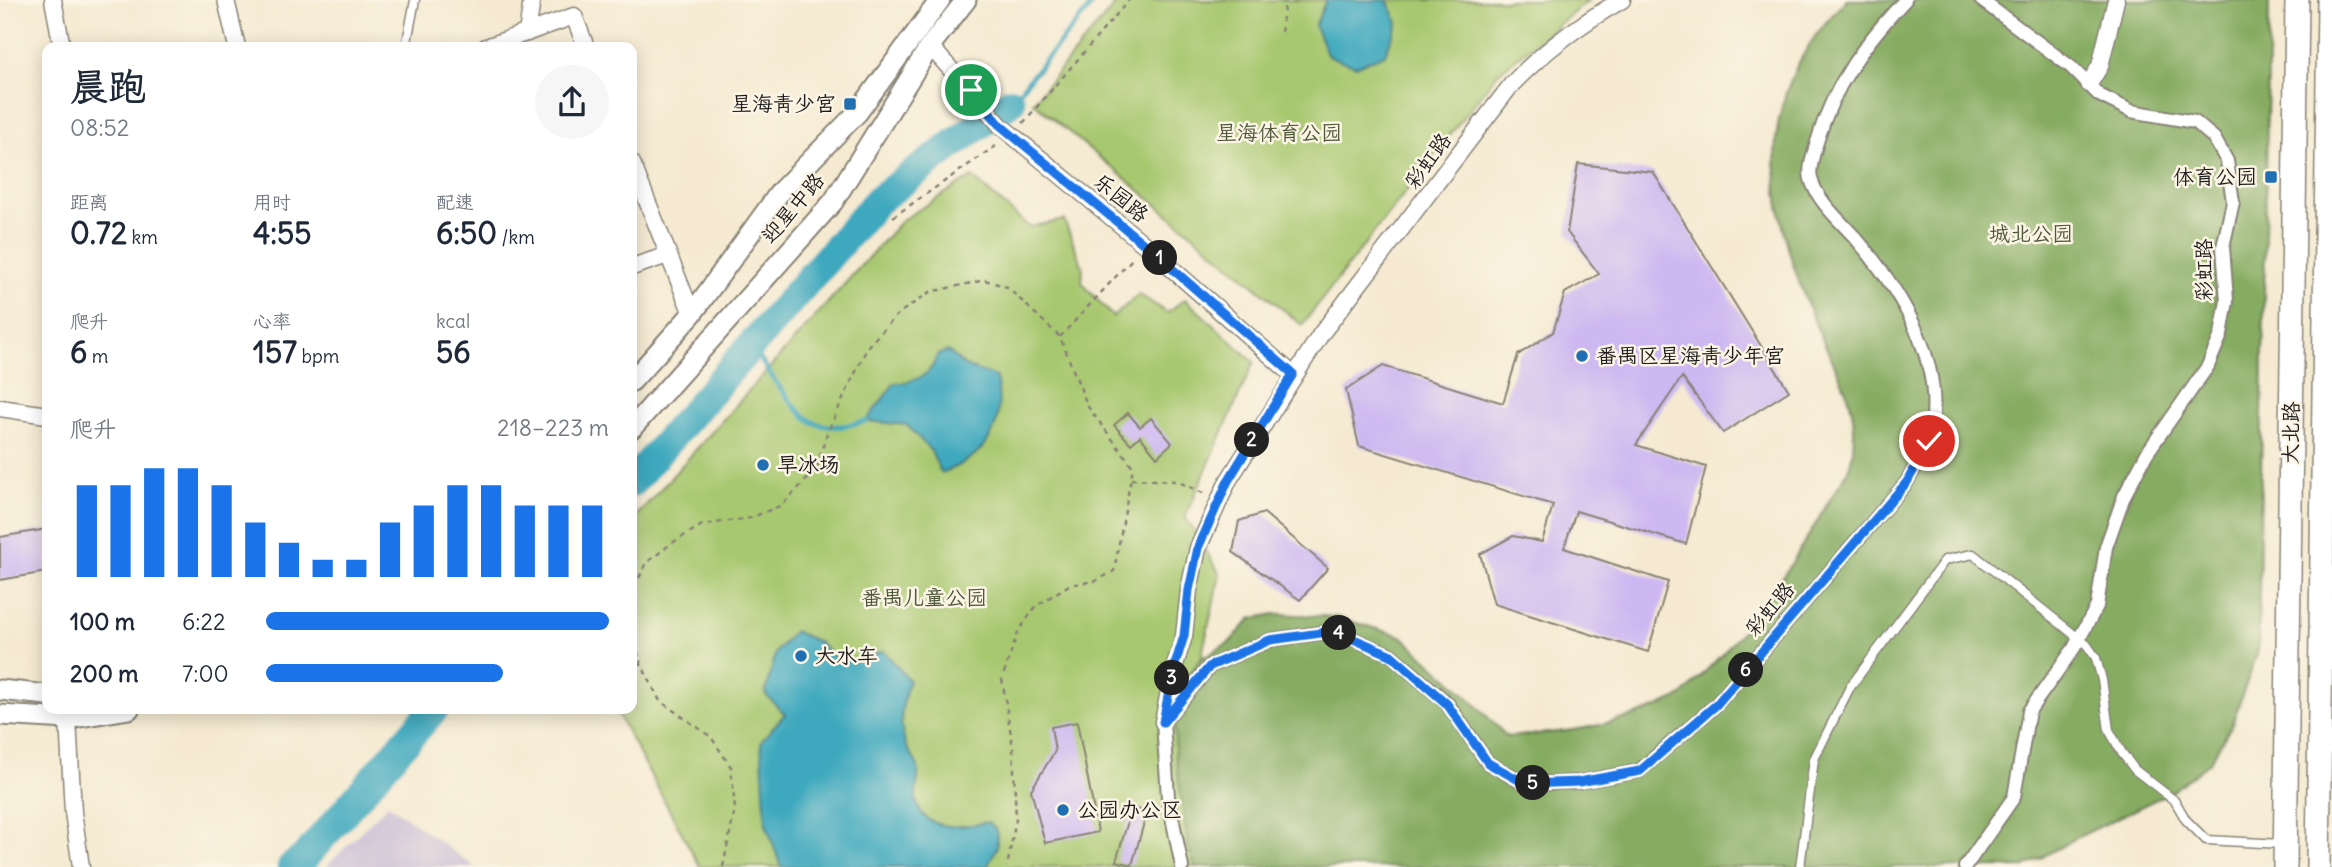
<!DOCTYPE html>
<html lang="zh">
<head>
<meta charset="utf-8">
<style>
	:root { --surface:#fff; --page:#f6f6f7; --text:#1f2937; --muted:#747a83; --accent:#1a73e8 }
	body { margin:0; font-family:Delius,"LXGW WenKai TC",sans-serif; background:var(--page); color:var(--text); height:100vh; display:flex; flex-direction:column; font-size:26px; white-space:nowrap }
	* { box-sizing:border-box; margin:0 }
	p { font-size:23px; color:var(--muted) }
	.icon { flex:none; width:38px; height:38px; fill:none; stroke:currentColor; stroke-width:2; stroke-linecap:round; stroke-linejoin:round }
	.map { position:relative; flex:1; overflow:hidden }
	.side { position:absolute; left:42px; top:42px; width:595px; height:672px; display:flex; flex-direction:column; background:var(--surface); border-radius:14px; box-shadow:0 4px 18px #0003 }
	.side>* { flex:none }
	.pin { position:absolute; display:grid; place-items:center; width:60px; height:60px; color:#fff; margin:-30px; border:4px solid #fff; border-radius:50%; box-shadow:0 2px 7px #0007 }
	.km { position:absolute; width:35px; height:35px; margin:-18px; border-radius:50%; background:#222; color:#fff; font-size:19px; line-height:35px; text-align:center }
	.round { display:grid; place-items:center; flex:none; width:74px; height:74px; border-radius:37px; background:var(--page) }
	.overview { display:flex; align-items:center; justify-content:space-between; height:119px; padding:0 28px }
	h1 { font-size:38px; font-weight:800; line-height:52px }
	.figures { display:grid; grid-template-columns:repeat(3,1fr); gap:10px; height:119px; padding:7px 28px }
	.figures div { display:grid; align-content:center }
	.figures b { font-size:30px; font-weight:800 }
	.figures small { font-size:19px; font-weight:400 }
	.figures p { font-size:19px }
	.chart { height:196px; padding:14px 28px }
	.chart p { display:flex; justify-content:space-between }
	.chart svg { width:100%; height:126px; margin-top:7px; stroke:var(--accent); stroke-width:6 }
	ul { padding:0 28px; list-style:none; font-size:23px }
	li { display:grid; grid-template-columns:112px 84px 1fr; align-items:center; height:52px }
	li i { height:18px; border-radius:9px; background:var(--accent) }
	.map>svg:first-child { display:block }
	.industrial { fill:#cbbfd6 }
	.green { fill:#a8c870; stroke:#627246; stroke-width:2 }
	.forest { fill:#86ac62; stroke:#51643f; stroke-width:2 }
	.water { fill:#3ea8be; stroke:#2d626d; stroke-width:2 }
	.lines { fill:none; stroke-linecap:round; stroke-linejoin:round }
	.stream { stroke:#3ea8be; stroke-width:5 }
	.river { stroke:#3ea8be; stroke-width:30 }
	.building { fill:#ceb8f1 }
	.service-casing { stroke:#888376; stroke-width:11 }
	.pedestrian-casing { stroke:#888376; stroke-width:16 }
	.minor-casing { stroke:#888376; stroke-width:19 }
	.tertiary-casing { stroke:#888376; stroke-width:23 }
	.secondary-casing { stroke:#888376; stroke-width:26 }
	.path { stroke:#888376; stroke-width:2.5; stroke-dasharray:5 5; stroke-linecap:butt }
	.service { stroke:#fff; stroke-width:8 }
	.pedestrian { stroke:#fff; stroke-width:12 }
	.minor { stroke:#fff; stroke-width:16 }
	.tertiary { stroke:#fff; stroke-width:19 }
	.secondary { stroke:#fff; stroke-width:23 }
	.route-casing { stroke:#fff; stroke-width:14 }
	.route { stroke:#1a73e8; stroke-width:9 }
	.poi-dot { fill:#1f6fb2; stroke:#fcf5e5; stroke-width:2.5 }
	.labels { text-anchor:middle; stroke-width:5; stroke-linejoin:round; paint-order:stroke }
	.poi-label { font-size:21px; fill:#1c1c1c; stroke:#fcf5e5; text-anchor:start }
	.park-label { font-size:21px; fill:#4d5839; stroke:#fcf5e5 }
	.street-label { font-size:21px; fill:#1c1c1c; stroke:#fcf5e5 }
</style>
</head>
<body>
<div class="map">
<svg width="2332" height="867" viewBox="0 0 2332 867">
	<rect width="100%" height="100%" fill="#fcf5e5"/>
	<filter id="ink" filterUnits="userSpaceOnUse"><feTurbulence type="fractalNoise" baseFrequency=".0143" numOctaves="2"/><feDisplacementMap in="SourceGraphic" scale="14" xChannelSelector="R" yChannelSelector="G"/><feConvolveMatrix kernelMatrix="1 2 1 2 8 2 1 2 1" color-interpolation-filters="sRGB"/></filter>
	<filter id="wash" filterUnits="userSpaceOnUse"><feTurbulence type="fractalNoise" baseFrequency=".00686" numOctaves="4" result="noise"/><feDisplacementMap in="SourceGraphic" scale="28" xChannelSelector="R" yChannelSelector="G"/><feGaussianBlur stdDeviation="1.57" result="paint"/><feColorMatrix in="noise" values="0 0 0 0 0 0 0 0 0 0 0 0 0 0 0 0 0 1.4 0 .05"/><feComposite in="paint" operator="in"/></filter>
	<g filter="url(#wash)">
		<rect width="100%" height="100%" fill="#f5ead1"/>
		<path class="industrial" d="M 388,804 L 475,867 L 326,867 Z"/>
		<g class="green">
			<path d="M 1119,0 L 1589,0 L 1498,73 L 1302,325 L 1033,102 Z"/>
			<path d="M 1847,0 L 2269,0 L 2258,651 L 2231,726 L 2210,761 L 2171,792 L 2078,837 L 2025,867 L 700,867 L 615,709 L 632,709 L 632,521 L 902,220 L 972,177 L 1029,227 L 1064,220 L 1083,268 L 1082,283 L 1113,317 L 1139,294 L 1167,313 L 1185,299 L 1254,362 L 1185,517 L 1220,574 L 1201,659 L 1230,642 L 1251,619 L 1275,614 L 1335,617 L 1401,636 L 1462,691 L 1507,737 C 1565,733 1624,725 1676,699 C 1688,693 1698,679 1707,670 C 1757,620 1790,569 1825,508 C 1832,495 1844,481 1849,467 C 1853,457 1854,441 1854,431 C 1855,396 1832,362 1819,332 C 1767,213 1745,98 1847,0 Z"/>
		</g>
		<path class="forest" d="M 1847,0 L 2269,0 L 2258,651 L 2231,726 L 2210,761 L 2171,792 L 2078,837 L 2025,867 L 1195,867 L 1188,845 L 1175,752 L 1176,694 L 1200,659 L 1230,642 L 1251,619 L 1275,614 L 1335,617 L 1401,636 L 1462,691 L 1507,737 C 1565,733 1624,725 1676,699 C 1688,693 1698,679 1707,670 C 1757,620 1790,569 1825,508 C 1832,495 1844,481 1849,467 C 1853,457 1854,441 1854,431 C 1855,397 1832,362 1819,332 C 1767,213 1745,98 1847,0 Z"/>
		<g class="water">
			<path d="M 1326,0 L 1387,0 L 1398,23 L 1385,54 L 1356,66 L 1328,56 L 1315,26 Z"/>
			<path d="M 948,351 L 965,366 L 996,377 C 1006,427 988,456 941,473 L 931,451 L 907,425 L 866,421 L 894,384 C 916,380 931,378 937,355 Z"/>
			<path d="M 794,631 L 819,642 L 840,663 L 884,651 L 909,680 C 902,704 897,724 907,748 C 910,754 916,760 918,767 C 920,777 915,789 916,799 C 922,834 965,827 988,822 L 997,830 L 997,847 L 987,867 L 781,867 L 766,824 L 761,741 L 785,714 L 765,694 L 776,652 Z"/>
		</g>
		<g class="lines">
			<g class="stream">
				<path d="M 1010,102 L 1096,0"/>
				<path d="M 751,346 C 765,365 796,418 818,424 C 835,429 850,425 866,421"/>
			</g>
			<g class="river">
				<path d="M 632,482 L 878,200 L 1010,102"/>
				<path d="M 292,867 L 303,859 L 434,709"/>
			</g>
		</g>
		<g id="blocks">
			<g class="building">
				<path d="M 1578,164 L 1653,172 L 1789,391 L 1723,433 L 1682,377 L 1636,445 L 1706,467 L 1686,544 L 1576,511 L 1564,548 L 1668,582 L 1648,652 L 1494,604 L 1480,554 L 1513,536 L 1542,542 L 1553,505 L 1359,446 L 1346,390 L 1383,366 L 1503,403 L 1518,355 L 1553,332 L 1565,293 L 1599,274 L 1567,232 Z"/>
				<path d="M 1128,413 L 1140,427 L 1151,418 L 1172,443 L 1157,457 L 1140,436 L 1131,444 L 1114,425 Z"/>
				<path d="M 1264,513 L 1328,568 L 1300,600 L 1233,552 L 1239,521 Z"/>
				<path d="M 47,529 L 47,572 L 0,580 L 0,537 Z"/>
				<path d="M 1077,722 L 1098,832 L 1045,843 L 1031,790 L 1055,751 L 1051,727 Z"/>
				<path d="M 1132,808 L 1147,812 L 1132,865 L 1116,861 Z"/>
			</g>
		</g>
	</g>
	<g filter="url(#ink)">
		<use href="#blocks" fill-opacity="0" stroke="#888376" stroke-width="2"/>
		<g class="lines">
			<defs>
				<g id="service">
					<path d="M 406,47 L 415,0"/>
					<path d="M 1800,867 L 1814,759 L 1850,687 L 1945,560 L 1973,554 L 2087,645 L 2096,658 L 2102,680 L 2109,730 L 2122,753 L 2135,770 L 2175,801 L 2186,820 L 2206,840 L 2282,844"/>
				</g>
				<g id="pedestrian">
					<path d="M 1182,867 L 1168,797 L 1163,722 L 1210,666 L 1270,640 L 1335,631 L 1391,655 L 1447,703 L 1488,763 L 1526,784 L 1579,782 L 1639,771 L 1716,705 L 1907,482 C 1914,468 1925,454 1929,439 C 1948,368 1903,294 1859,242 C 1843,223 1818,203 1811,179 C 1808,168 1814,153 1817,142 C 1834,84 1865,43 1905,0"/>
					<path d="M 1965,867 L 2014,797 L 2029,711 L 2074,648 L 2097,606 L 2106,547 L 2124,496 L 2147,453 L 2208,366 L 2221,335 L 2227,301 L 2223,247 L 2233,202 L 2227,161 L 2214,138 L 2195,122 L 2131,111 L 2099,95 L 2071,67 L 1981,0"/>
				</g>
				<g id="minor">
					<path d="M 53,0 L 62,47"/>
					<path d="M 226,0 L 237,47"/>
					<path d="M 527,33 L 532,0"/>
					<path d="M 930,46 L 1001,126 L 1145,245 L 1293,375"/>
					<path d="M 486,47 L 574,16 L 586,47"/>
					<path d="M 2089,84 L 2100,66 L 2116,0"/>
					<path d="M 632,163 L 692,314"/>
					<path d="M 632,267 L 668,255"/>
					<path d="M 0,408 L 47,415"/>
					<path d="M 70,709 L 68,719 L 73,812 L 81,867"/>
					<path d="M 1163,722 L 1173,671 L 1184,636 L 1189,590 L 1198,548 L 1228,481 L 1321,334 L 1512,84 C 1545,50 1581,23 1622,0"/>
				</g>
				<g id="tertiary">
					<path d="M 632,381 L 692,314 L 780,192 L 858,112 L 940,0"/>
					<path d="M 632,428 L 833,202 L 930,46 L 966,0"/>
					<path d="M 0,690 L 47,695"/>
					<path d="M 0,715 L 68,719 L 129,709"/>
				</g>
				<g id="secondary">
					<path d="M 2285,867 L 2297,0"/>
					<path d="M 2318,867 L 2329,0"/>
				</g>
			</defs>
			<use href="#service" class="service-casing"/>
			<use href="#pedestrian" class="pedestrian-casing"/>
			<use href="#minor" class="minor-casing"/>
			<use href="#tertiary" class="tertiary-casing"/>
			<use href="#secondary" class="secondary-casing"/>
			<g class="path">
				<path d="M 1281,32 L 1285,0"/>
				<path d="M 1023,123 L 1129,0"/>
				<path d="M 893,217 L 997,145"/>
				<path d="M 1060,337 L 1134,257"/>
				<path d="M 1131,479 L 1177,481 L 1205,494"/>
				<path d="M 723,867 L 735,809 L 731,767 L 711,737 L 660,701 L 641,664 L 632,634 L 633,591 L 646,563 L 672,543 L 702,525 L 750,518 L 782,505 L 816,470 L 827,433 L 868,346 L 898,314 L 930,292 L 985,280 L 1007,287 L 1060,337 L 1088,407 L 1133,467 L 1114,571 L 1096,581 L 1069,585 L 1036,606 L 1018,632 L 1002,679 L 1013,748 L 1016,819 L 1007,867"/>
			</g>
			<use href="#service" class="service"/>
			<use href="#pedestrian" class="pedestrian"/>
			<use href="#minor" class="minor"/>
			<use href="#tertiary" class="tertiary"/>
			<use href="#secondary" class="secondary"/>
		</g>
	</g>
	<g class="lines" filter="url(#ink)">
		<defs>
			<path id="route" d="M 971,90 L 1001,126 L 1145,245 L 1293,374 L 1228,481 L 1198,548 L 1189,590 L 1184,636 L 1173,671 L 1163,722 L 1210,666 L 1270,640 L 1335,631 L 1391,655 L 1447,704 L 1488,763 L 1526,784 L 1579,782 L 1640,771 L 1716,705 L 1907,482 L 1929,441"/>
		</defs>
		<use href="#route" class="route-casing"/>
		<use href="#route" class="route"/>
	</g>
	<g class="poi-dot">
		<rect x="843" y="97" width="14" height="14" rx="3.5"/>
		<rect x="2264" y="170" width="14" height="14" rx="3.5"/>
		<circle cx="1582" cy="356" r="7"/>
		<circle cx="763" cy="465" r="7"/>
		<circle cx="801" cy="656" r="7"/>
		<circle cx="1063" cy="810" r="7"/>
	</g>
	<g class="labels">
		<g class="poi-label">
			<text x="836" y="111" text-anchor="end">星海青少宫</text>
			<text x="2257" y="184" text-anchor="end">体育公园</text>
			<text x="1596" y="363">番禺区星海青少年宫</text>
			<text x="777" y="472">旱冰场</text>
			<text x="815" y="663">大水车</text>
			<text x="1077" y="817">公园办公区</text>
		</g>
		<g class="park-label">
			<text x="1279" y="140">星海体育公园</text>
			<text x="2031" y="241">城北公园</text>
			<text x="924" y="605">番禺儿童公园</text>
		</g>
		<g class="street-label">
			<text transform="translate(1428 161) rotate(-54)" y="7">彩虹路</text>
			<text transform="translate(1121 198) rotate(39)" y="7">乐园路</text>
			<text transform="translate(793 208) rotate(-50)" y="7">迎星中路</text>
			<text transform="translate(2204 270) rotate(-90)" y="7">彩虹路</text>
			<text transform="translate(2291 433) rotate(-89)" y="7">大北路</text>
			<text transform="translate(1770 609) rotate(-50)" y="7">彩虹路</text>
		</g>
	</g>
</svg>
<div class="pin" style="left:971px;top:90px;background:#1e9e55"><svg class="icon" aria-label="arrive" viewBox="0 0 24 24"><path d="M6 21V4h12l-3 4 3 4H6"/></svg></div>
<div class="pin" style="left:1929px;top:441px;background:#d93025"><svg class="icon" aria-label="check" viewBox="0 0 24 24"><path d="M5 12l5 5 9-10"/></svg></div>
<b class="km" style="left:1160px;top:258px">1</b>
<b class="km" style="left:1252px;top:440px">2</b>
<b class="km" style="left:1172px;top:678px">3</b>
<b class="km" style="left:1339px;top:633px">4</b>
<b class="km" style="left:1533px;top:783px">5</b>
<b class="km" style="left:1746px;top:670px">6</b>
<section class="side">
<div class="overview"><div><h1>晨跑</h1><p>08:52</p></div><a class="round"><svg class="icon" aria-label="share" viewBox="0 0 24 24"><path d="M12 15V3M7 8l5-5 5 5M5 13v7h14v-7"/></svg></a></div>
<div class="figures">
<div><p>距离</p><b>0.72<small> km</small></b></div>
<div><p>用时</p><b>4:55</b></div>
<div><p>配速</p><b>6:50<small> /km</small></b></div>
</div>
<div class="figures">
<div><p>爬升</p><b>6<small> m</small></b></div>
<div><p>心率</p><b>157<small> bpm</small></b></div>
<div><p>kcal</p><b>56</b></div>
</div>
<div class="chart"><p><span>爬升</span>218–223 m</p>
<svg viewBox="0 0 160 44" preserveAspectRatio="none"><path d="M5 44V12M15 44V12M25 44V6M35 44V6M45 44V12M55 44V25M65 44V32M75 44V38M85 44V38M95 44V25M105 44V19M115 44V12M125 44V12M135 44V19M145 44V19M155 44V19"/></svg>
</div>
<ul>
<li><b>100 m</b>6:22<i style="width:100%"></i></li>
<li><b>200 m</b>7:00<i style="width:69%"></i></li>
</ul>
</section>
</div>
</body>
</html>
